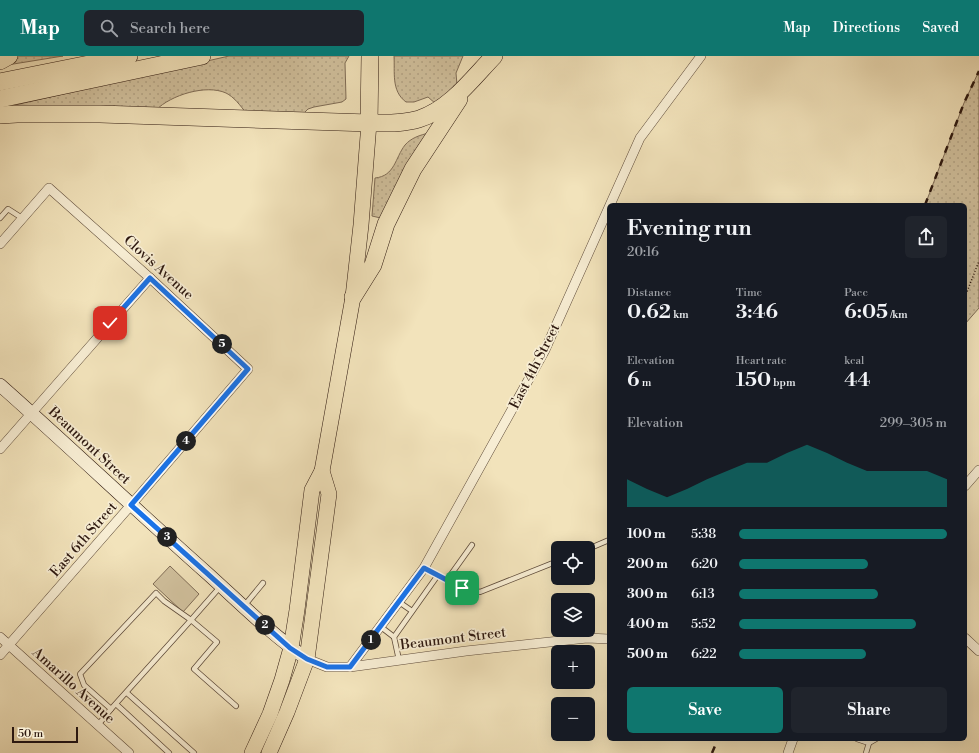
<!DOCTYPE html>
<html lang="en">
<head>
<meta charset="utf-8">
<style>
	:root { --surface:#171b24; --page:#20242c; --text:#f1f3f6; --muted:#9ea1a6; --accent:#0f766e }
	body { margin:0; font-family:"Libre Bodoni",serif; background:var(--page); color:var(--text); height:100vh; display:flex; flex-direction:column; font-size:15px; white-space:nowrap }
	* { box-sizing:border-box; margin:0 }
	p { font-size:13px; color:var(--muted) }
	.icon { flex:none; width:22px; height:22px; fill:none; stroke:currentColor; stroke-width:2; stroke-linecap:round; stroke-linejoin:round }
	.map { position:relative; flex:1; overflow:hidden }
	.sheet { position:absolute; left:607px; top:147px; width:360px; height:538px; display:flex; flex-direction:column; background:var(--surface); border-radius:6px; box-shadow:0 4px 16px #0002 }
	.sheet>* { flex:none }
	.tools { position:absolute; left:551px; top:485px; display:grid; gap:8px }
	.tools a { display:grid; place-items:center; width:44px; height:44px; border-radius:6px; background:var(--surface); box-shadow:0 4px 16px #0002; font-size:20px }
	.scale { position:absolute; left:12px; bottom:10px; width:66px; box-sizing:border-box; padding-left:4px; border:2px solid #2e1910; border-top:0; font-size:11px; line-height:14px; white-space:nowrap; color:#2e1910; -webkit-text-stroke:3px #f7edd3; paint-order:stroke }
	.pin { position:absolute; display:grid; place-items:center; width:34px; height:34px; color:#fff; margin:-17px; border-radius:8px; box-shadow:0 2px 6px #0006 }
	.km { position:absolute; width:20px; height:20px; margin:-10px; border-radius:50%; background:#222; color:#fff; font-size:11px; line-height:20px; text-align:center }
	.round { display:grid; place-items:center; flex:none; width:42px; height:42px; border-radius:6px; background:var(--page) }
	.summary { display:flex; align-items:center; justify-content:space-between; height:68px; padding:0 20px }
	h1 { font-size:22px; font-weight:600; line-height:30px }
	.metrics { display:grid; grid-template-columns:repeat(3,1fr); gap:6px; height:68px; padding:4px 20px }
	.metrics div { display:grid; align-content:center }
	.metrics b { font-size:20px; font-weight:600 }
	.metrics small { font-size:11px; font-weight:400 }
	.metrics p { font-size:11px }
	.chart { height:112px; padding:8px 20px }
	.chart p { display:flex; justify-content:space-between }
	.chart svg { width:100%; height:72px; margin-top:4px; fill:var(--accent); opacity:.7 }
	.primary-button { display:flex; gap:8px; margin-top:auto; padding:8px 20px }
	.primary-button a { flex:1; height:46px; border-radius:6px; background:var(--accent); color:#fff; font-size:16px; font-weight:600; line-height:46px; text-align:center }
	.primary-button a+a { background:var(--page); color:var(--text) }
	ul { padding:0 20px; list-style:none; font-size:13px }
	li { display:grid; grid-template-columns:64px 48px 1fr; align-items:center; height:30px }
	li i { height:10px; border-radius:5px; background:var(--accent) }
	header { display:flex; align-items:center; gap:24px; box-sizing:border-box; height:56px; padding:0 20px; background:var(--accent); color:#fff }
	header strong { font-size:19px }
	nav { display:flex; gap:22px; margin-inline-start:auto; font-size:14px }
	.search { width:280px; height:36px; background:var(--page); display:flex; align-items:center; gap:10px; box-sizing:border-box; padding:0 14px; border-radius:6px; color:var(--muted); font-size:15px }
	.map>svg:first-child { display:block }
	.grass { fill:url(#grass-dots); stroke:#806d57 }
	.garden { fill:#d1c19e; stroke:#806d57 }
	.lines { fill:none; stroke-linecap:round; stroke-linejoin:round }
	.lane-casing { stroke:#5f4c3b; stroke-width:6 }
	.street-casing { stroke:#5f4c3b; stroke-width:10 }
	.secondary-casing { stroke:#2e1910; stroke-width:14 }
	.primary-casing { stroke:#2e1910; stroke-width:16 }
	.highway-casing { stroke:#2e1910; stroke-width:18 }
	.path { stroke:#2e1910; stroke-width:1.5; stroke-dasharray:1 2; stroke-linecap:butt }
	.lane { stroke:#f7edd3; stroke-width:4.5 }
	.street { stroke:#f7edd3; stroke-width:9 }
	.secondary { stroke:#f7edd3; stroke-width:13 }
	.primary { stroke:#f2e3bb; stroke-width:15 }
	.highway { stroke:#f2e3bb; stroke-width:17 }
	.rail { stroke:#2e1910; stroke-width:2.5; stroke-dasharray:7 7; stroke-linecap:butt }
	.route-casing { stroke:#fff; stroke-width:8 }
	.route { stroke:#1a73e8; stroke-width:5 }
	.labels { text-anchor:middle; stroke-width:3.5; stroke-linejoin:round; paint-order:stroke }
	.street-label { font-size:14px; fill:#2e1910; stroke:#f7edd3 }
</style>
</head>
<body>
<header>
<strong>Map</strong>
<div class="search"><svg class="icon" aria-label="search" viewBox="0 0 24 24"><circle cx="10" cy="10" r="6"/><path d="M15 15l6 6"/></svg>Search here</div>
<nav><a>Map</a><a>Directions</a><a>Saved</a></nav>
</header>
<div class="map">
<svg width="979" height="697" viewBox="0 0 979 697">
	<defs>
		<pattern id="grass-dots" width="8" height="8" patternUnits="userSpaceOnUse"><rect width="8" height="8" fill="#d1c19e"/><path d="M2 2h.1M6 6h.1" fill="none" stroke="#b4a587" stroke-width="1.8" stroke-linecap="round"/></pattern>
	</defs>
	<rect width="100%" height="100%" fill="#f2e3bb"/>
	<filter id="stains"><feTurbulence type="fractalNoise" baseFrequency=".005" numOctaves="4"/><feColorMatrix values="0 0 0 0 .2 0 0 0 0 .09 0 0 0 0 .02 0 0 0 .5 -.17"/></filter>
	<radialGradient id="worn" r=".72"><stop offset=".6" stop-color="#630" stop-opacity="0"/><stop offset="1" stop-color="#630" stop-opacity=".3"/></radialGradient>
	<g class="grass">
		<path d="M 17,0 L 63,0 L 1,10 Z"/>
		<path d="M 229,0 L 349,0 L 345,7 L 346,43 L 342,46 L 314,51 L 308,53 L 303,58 L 246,57 C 240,49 234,41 226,37 C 206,28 171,39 156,54 L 15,49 Z"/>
		<path d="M 394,0 L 463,0 L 456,17 L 457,29 L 436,48 L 428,41 L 414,46 L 406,46 C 391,35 395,16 394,0 Z"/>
		<path d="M 979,15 L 979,252 L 965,268 L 965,149 L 925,149 L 964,47 Z"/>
		<path d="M 429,77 L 385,163 L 372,160 L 375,122 C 395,120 395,102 405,89 C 411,82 420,79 429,77 Z"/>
	</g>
	<path class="garden" d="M 170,510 L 199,538 L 183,556 L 153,528 Z"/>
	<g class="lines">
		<defs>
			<g id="lane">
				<path d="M 0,162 L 8,153 L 22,162"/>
				<path d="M 588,493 L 609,484"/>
				<path d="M 424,512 L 447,524 L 472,489"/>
				<path d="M 447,524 L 462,532 L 480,536 L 558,505"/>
				<path d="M 220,531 L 191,564 L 217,586 L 194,613 L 236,650"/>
				<path d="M 156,537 L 164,545 L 191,564 L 111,653 L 84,629 L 80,618 Z"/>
				<path d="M 399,546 L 412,555"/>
				<path d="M 244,550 L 263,527"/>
				<path d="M 381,571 L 394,581"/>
				<path d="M 399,604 L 394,581 L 438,519"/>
				<path d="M 127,637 L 194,697"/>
				<path d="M 116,648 L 169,697"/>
				<path d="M 98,669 L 111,653"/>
				<path d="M 857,683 L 869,687 L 866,697"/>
				<path d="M 869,687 L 876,683"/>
			</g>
			<g id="street">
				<path d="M 0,188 L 49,132 L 150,222 L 248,313 L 131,449 L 0,599"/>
				<path d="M 0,393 L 150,222"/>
				<path d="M 965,430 L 979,414"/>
				<path d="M 0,581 L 129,697"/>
				<path d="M 965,582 L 979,595"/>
				<path d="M 307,603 L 327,611 L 350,611 L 466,595 L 587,582 L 609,583"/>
				<path d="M 350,611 L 424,512 L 545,294 L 640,82 L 701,0"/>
				<path d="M 788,697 L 793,683"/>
			</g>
			<path id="secondary" d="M 0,329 C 70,391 138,456 208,518 C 240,547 272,579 307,603"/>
			<g id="primary">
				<path d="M 252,697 L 270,658 L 282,624 L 291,592 L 297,554 L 312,434 L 322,415 L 353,241 L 361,169 L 369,67"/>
				<path d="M 269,697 L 287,656 L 307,603 L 329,438 L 322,415"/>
			</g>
			<g id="highway">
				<path d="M 0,5 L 9,0"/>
				<path d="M 0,26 L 129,0"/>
				<path d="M 0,43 L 202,0"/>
				<path d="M 0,59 L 17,58 L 100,58 L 369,67 C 385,67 403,68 419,63 C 450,53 472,23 494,0"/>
				<path d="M 369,67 L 370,0"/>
				<path d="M 353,241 L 373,209 L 386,168 L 413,113 L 459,43"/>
			</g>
		</defs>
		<use href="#lane" class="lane-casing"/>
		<use href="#street" class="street-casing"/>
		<use href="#secondary" class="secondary-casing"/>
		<use href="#primary" class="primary-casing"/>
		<use href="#highway" class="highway-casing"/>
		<path class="path" d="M 965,241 L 979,205"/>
		<use href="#lane" class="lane"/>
		<use href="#street" class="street"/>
		<use href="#secondary" class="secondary"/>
		<use href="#primary" class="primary"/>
		<use href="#highway" class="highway"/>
		<g class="rail">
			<path d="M 925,149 L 964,47 L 979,15"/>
			<path d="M 712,697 L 718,683"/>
		</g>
	</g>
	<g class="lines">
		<defs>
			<path id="route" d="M 110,267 L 150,222 L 248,313 L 131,449 L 290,592 L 307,603 L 327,611 L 350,611 L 424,512 L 462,532"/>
		</defs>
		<use href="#route" class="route-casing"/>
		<use href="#route" class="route"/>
	</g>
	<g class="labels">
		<g class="street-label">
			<text transform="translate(159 211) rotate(42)" y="5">Clovis Avenue</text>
			<text transform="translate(534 310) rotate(-63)" y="5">East 4th Street</text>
			<text transform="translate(90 389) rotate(43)" y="5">Beaumont Street</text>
			<text transform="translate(83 483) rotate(-49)" y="5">East 6th Street</text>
			<text transform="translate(453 582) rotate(-7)" y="5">Beaumont Street</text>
			<text transform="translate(74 629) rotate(42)" y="5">Amarillo Avenue</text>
		</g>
	</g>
	<rect width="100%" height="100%" filter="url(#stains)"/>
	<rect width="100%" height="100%" fill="url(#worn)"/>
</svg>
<div class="tools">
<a><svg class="icon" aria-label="locate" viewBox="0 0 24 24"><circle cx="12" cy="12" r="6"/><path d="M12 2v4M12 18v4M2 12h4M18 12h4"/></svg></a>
<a><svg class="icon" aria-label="layers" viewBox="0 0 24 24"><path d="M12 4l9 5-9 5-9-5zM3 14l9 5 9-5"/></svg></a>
<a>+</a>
<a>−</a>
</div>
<div class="scale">50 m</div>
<div class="pin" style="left:462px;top:532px;background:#1e9e55"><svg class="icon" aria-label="arrive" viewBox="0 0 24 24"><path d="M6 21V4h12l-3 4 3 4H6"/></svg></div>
<div class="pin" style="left:110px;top:267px;background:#d93025"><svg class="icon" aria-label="check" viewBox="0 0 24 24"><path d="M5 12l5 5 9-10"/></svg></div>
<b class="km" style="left:371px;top:584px">1</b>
<b class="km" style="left:265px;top:569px">2</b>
<b class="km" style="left:167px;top:481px">3</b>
<b class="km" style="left:186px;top:385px">4</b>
<b class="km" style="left:222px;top:288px">5</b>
<section class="sheet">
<div class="summary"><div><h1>Evening run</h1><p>20:16</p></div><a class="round"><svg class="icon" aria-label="share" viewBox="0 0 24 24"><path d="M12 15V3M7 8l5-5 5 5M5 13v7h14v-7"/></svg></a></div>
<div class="metrics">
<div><p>Distance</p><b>0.62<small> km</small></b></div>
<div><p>Time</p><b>3:46</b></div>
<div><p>Pace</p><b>6:05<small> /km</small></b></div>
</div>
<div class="metrics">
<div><p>Elevation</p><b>6<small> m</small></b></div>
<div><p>Heart rate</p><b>150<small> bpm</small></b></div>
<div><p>kcal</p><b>44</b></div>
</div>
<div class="chart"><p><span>Elevation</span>299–305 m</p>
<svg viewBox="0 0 160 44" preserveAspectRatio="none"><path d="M0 44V27L10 33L20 38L30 33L40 27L50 22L60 17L70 17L80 11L90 6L100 11L110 17L120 22L130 22L140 22L150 22L160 27V44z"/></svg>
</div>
<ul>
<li><b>100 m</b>5:38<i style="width:100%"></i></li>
<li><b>200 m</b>6:20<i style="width:62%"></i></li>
<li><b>300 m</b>6:13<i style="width:67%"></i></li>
<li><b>400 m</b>5:52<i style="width:85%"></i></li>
<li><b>500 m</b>6:22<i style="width:61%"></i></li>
</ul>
<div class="primary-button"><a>Save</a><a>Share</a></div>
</section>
</div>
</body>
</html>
